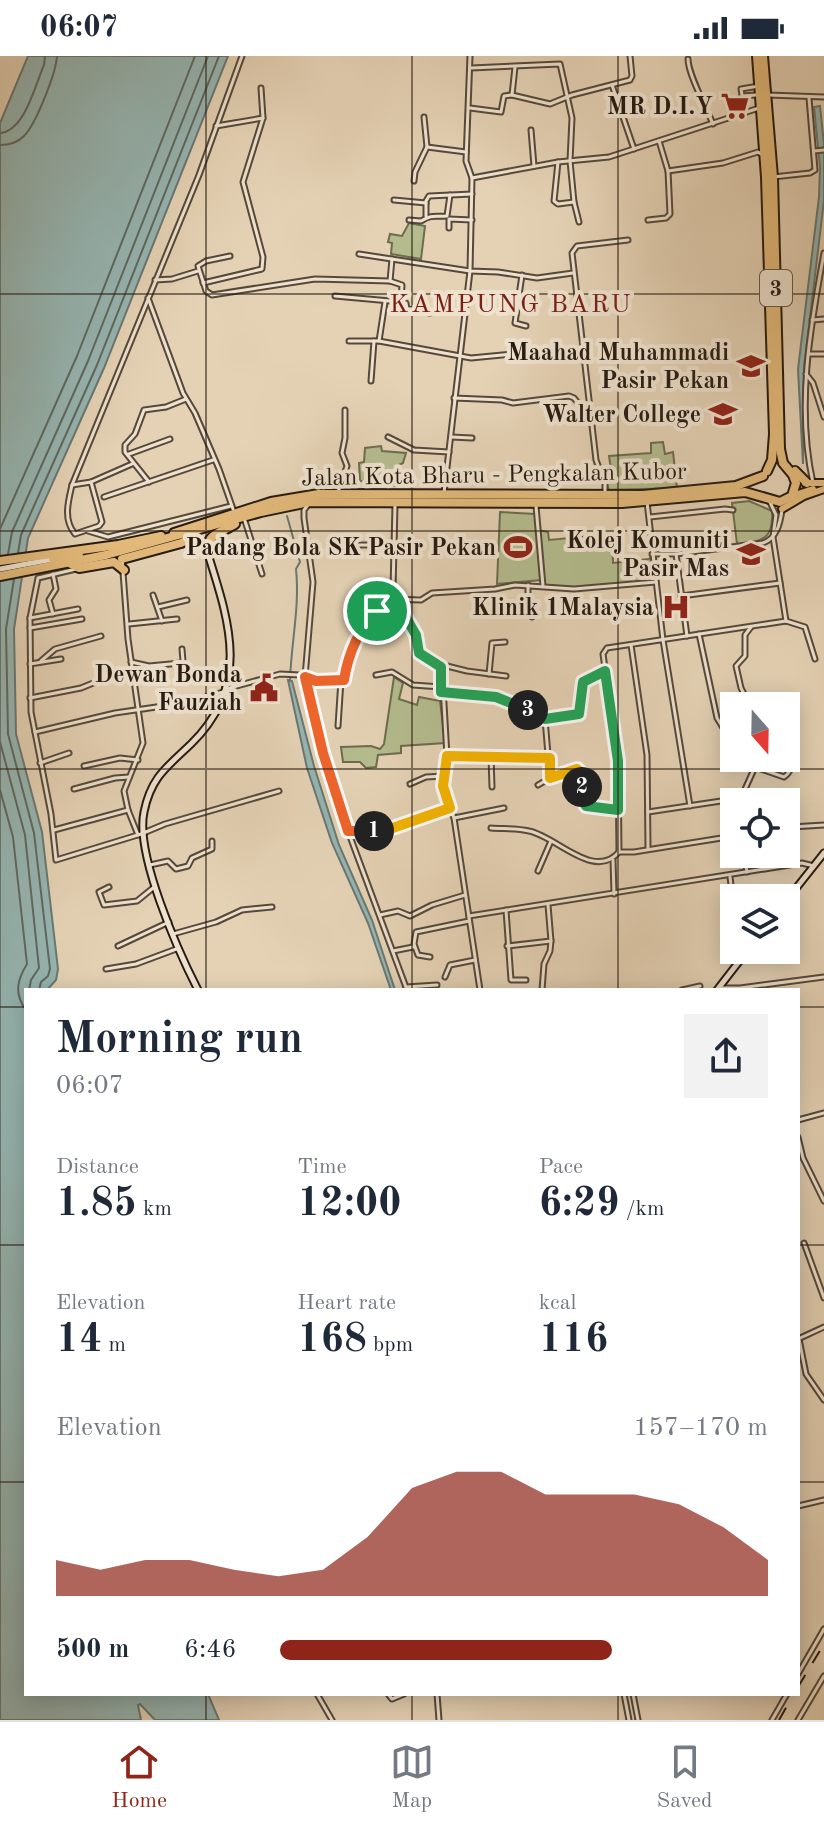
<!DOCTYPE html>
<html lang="en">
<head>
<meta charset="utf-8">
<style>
	:root { --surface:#fff; --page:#f2f2f3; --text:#1f2937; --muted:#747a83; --line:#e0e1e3; --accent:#8f2418 }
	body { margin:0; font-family:"Old Standard TT",serif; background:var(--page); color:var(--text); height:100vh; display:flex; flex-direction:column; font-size:30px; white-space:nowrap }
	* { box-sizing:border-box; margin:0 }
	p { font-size:26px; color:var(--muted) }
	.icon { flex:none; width:44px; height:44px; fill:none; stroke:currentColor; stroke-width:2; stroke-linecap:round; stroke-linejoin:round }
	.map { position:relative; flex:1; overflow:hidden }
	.drawer { position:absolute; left:24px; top:932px; width:776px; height:708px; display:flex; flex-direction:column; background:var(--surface); border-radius:0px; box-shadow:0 4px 20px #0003 }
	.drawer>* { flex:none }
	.needle { width:52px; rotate:160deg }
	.buttons { position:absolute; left:720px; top:636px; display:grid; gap:16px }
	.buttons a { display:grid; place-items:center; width:80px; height:80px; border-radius:0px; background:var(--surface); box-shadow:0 4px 20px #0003; font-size:40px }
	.pin { position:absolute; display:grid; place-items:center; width:68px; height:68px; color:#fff; margin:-34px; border:4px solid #fff; border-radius:50%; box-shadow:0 2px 8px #0007 }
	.km { position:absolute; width:40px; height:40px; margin:-20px; border-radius:50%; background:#222; color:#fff; font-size:22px; line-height:40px; text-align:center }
	.round { display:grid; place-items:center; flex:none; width:84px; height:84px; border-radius:0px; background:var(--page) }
	.overview { display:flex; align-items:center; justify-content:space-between; height:136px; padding:0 32px }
	h1 { font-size:44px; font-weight:700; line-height:60px }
	.stats { display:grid; grid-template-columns:repeat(3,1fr); gap:12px; height:136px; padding:8px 32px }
	.stats div { display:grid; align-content:center }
	.stats b { font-size:40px; font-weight:700 }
	.stats small { font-size:22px; font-weight:400 }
	.stats p { font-size:22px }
	.chart { height:224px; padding:16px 32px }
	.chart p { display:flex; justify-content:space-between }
	.chart svg { width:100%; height:144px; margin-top:8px; fill:var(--accent); opacity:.7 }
	ul { padding:0 32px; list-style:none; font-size:26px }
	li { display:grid; grid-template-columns:128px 96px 1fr; align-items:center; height:60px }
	li i { height:20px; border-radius:10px; background:var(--accent) }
	.status { display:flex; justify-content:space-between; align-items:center; height:56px; padding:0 40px; background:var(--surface); direction:ltr }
	.status svg { height:22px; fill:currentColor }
	.tabs { display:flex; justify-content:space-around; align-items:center; height:112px; border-top:2px solid var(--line); background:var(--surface); font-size:22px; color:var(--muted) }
	.tabs a { display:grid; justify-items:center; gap:4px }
	.tabs .selected { color:var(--accent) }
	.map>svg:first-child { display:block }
	.green { fill:#b4bc8e; stroke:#6d6c50; stroke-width:2 }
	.water { fill:#96b6b3; stroke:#697873; stroke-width:2 }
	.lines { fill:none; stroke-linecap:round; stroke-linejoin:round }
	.shore { stroke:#5e6862; stroke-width:2 }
	.stream { stroke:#697873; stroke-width:2 }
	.street-casing { stroke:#56493b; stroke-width:7 }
	.secondary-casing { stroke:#261b12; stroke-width:9 }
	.primary-casing { stroke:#261b12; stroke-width:10 }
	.highway-casing { stroke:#261b12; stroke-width:12 }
	.street { stroke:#eee2cf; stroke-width:3 }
	.secondary { stroke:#eee2cf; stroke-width:5 }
	.primary { stroke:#e2b97a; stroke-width:6 }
	.highway { stroke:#e2b97a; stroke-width:8 }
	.rail { stroke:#261b12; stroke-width:2; stroke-dasharray:14 14; stroke-linecap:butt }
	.split-1-casing { stroke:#fff; stroke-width:16 }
	.split-2-casing { stroke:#fff; stroke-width:16 }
	.split-3-casing { stroke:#fff; stroke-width:16 }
	.split-4-casing { stroke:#fff; stroke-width:16 }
	.split-1 { stroke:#f0652b; stroke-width:10 }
	.split-2 { stroke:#f5b400; stroke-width:10 }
	.split-3 { stroke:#22a559; stroke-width:10 }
	.split-4 { stroke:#22a559; stroke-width:10 }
	.grid { fill:none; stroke:#261b12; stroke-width:2; stroke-opacity:0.55 }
	.labels { text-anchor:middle; stroke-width:8; stroke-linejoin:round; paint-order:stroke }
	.shield { fill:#eee2cf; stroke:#62574b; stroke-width:2 }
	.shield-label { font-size:22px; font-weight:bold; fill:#261b12 }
	.poi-label { font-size:24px; font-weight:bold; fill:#261b12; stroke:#eee2cf; text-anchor:end }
	.street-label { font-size:24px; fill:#261b12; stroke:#eee2cf }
	.neighbourhood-label { font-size:26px; letter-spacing:2px; fill:#7a1f14; stroke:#eee2cf }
</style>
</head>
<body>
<div class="status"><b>06:07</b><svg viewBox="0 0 49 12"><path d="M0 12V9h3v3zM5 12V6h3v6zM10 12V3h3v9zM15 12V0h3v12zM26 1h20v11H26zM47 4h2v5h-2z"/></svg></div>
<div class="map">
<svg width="824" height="1664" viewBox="0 0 824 1664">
	<rect width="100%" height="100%" fill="#e5d2b5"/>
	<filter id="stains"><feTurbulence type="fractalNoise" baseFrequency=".0025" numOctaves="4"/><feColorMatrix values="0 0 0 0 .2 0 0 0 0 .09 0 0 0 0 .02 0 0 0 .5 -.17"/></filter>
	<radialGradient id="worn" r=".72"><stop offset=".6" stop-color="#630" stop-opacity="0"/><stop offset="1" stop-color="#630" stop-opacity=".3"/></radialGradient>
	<g class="green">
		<path d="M 409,167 L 425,170 L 421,203 L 391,198 L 392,187 L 388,186 L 390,178 L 402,180 Z"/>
		<path d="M 663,386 L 665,398 L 673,396 L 677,432 L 609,434 L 601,414 L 611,413 L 609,400 L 651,397 L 651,387 Z"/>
		<path d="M 381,390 L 382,395 L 406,397 L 403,407 L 399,409 L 398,430 L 360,425 L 359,407 L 364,406 L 365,392 Z"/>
		<path d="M 749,445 L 772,455 C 774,485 761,485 737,488 L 732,447 Z"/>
		<path d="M 500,456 L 535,458 L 541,524 L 497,528 Z"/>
		<path d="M 538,474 L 548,476 L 549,484 L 612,478 L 613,507 L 649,503 L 652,500 L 656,526 L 574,533 L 543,530 Z"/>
		<path d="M 394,621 L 403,627 L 399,643 L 417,649 L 419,641 L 440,645 L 445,687 L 401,690 L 401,697 L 378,699 L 376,711 L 366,712 L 360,706 L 343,706 L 341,691 L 371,690 L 380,693 L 384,688 Z"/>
	</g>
	<g class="water">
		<path d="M 28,0 L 228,0 L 104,312 L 28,482 L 14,573 L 16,678 L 42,776 L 58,913 L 56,924 L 47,934 L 26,934 L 26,1638 L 208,1638 L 219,1664 L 155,1664 L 140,1648 L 138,1649 L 141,1664 L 0,1664 L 0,67 Z"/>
		<path d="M 820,50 L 824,88 L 824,144 L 804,312 L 803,408 L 798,313 L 819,141 L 820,111 L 814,51 Z"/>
		<path d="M 288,624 L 292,625 L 314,710 L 339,789 L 372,864 L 395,934 L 391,934 L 368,867 L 332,787 L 307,712 Z"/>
	</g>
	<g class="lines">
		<g class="shore">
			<path d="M 0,77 C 25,75 35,29 44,9 L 45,0"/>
			<path d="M 0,89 C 9,89 17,87 24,80 C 36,68 56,17 57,0"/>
			<path d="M 0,473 L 77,300 L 195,0"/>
			<path d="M 18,497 L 21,479 L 97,309 L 219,0"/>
			<path d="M 8,498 L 12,476 L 88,305 L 208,0"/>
			<path d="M 14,523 L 6,573 L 8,678 L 34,777 L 50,913 L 48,920 L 41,926 L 39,934"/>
			<path d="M 0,686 L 25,779 L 39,912 L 31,924 L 29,934"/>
			<path d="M 0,734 L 13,781 L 27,908 C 17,924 14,938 26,954"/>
		</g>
		<path class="stream" d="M 287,460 L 300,506 L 296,513 C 300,551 291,587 290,625"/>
		<defs>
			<g id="street">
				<path d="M 688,3 C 688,18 706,51 713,68"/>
				<path d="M 471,12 L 560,8 L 572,62 L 570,105 L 574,146 L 579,166"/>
				<path d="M 612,29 L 634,93"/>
				<path d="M 512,39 L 550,48 L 572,39 L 630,24 L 632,20 L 630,0"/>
				<path d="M 512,39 L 515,11"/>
				<path d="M 768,39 L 824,41"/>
				<path d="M 742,40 L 756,39"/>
				<path d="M 470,52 L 501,56 L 504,40 L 511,39"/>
				<path d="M 745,57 L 741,33 L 759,30"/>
				<path d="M 216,70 L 263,62"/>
				<path d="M 531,74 L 534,110"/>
				<path d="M 427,91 L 466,96"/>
				<path d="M 814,95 L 824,94"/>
				<path d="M 558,106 L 554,145 L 558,148 L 574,146"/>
				<path d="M 668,115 L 723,107 L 758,96 L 761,98"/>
				<path d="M 773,121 L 810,117 L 815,114 L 809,42"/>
				<path d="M 472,122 L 558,106 L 609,101 L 759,52"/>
				<path d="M 414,125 L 415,116 L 427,91 L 424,61"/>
				<path d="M 394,144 L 426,147"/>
				<path d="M 426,160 L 426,145 L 429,140 L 472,138"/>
				<path d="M 409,164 L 421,165 C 433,158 434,161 447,160 L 450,139"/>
				<path d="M 648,164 L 666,162 L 670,158 L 668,115 L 659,85"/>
				<path d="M 449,172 L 449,163 L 472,164"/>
				<path d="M 359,198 L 470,215 L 498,216 L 537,222 L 573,217"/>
				<path d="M 230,200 L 206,205 L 198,210 L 206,235 L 212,239 L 315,223 L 390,225 L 402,229 L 401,246 L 406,247 L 407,253 L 430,257"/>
				<path d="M 522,219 L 515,267 L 526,270"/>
				<path d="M 155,224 L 172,223 L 198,215"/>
				<path d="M 390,225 L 392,203"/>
				<path d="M 203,227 L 262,213 L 263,201 L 243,126 L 263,62 L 261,32"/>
				<path d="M 335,240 L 401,246"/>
				<path d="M 148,242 L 183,337 L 195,357 L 219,413 L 233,453"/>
				<path d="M 812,264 L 824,263"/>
				<path d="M 349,285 L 379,285 L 471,302 L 512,298"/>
				<path d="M 379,285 L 385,246"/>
				<path d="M 809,298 L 824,298"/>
				<path d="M 806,318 L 813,327 L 824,361"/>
				<path d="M 371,325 L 374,285"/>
				<path d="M 454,342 L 502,344 L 513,347 L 569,340 L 574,342 L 581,351 L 588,353"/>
				<path d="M 388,381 L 414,394 L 449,396"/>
				<path d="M 451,381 L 472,382"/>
				<path d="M 129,398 L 170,383"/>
				<path d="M 91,426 L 102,466 L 99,470 L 75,478 C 63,464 68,446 72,429 L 199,119 L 242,0"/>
				<path d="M 149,426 L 125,396 L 125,389 L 135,378 L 144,354 L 166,351 L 186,343"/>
				<path d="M 813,427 C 796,351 810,272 824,197"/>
				<path d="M 72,429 L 91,426 L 132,408"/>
				<path d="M 338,436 L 347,410 L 342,397 L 345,382 L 345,354"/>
				<path d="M 605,436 L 605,428 L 596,404 L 572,197 L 577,190 L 628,184"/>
				<path d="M 444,437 L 470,215 L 472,122 L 466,105 L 470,0"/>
				<path d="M 104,441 L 213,404"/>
				<path d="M 769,444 L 776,459 L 773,481 L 786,565"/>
				<path d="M 647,446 L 663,584 L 690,750"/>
				<path d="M 308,449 L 304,454 L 304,462 L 313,526 L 305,621 L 323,698 L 348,775 L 407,934"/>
				<path d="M 536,450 L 543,530"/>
				<path d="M 650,461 L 725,453 L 733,454"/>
				<path d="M 244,462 L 262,518"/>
				<path d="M 88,475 L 108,481 L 231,450"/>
				<path d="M 358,489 L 394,489"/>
				<path d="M 652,498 L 676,498 L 763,487 C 777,482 780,468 782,454"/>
				<path d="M 676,498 L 687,580"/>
				<path d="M 122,503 L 128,583 L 143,687 L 124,735 L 128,754 L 138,779"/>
				<path d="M 76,513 L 38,522 L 30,562 L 31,656 L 51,758 L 56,804 L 141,778 L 165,768 L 279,735"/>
				<path d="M 528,529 L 528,548 L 532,561"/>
				<path d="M 153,539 L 162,565"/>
				<path d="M 681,540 L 780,527"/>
				<path d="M 389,543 L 421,544 L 432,537 L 495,533 L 515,529 L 574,533 L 656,526"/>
				<path d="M 158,551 L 187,544"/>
				<path d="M 377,555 L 404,559 L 416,579 L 419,597 L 439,608 L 442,613 L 447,700 L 443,730 L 454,762 L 480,934"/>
				<path d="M 53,558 L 49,544 L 56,533 L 53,518"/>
				<path d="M 30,562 L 78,553"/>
				<path d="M 129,568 L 177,563"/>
				<path d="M 30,572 L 82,563"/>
				<path d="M 699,578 L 717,662 L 734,690"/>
				<path d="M 631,589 L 647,699 L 648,792"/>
				<path d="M 41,605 L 55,593 L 101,580"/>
				<path d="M 131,606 L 149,610 L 181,607 L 183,605 L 182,593"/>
				<path d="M 30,608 L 61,603"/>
				<path d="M 439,608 L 467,615 L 506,620"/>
				<path d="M 489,618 L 492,587 L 505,586"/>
				<path d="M 376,619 L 392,616 L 413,629 L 441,631"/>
				<path d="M 226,633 L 280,618 L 300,619 L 316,625 L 344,624 L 348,603 L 359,579 L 393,534 L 395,449"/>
				<path d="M 443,636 L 501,642 L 538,656 L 545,663"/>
				<path d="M 30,642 L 81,632 L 103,623 L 131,616"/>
				<path d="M 750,650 L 741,632 L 736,610 L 745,600 L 745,579 L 751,571"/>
				<path d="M 545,663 L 579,658 L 583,626 L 605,615"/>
				<path d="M 545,663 L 550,722"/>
				<path d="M 338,670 L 341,624"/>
				<path d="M 35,676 L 115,657 L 184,647 L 223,636"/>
				<path d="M 447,700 L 550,702"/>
				<path d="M 491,700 L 492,731"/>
				<path d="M 745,702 L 755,711 L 784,721 C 792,716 796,700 794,691 L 786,686"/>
				<path d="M 40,707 L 69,697"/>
				<path d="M 84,710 L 120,702 L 138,704"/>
				<path d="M 410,728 L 426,721 L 444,720"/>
				<path d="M 538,729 L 550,722 L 577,713 L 582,718 L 583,748 L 618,754"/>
				<path d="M 74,733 L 115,722 L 129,721"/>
				<path d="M 648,756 L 741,742 L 755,711"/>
				<path d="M 454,762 L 504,752"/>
				<path d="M 786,768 L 792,771 L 824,769"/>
				<path d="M 491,772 C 503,773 517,772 529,775 C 556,780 594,825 619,796 L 634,796 L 734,780"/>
				<path d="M 54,774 L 128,754"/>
				<path d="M 349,775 L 384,775 L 450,752"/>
				<path d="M 619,796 L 618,705 L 603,598 L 607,592 L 786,565 L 805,571 L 815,603"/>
				<path d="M 744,798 L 747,816"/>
				<path d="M 613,804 L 614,838"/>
				<path d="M 150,809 L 168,805 L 176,813 L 188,810 L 192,802 L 212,793 L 212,785"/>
				<path d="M 538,815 L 551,785"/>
				<path d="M 730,821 L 734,852"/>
				<path d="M 109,831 L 99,836 L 104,849 L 137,845 L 153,832"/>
				<path d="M 506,854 L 511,924 L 526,924"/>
				<path d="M 380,859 L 398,855 L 410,860 L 432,849 L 465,839"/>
				<path d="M 469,860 C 580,843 691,825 802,807 L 814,810"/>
				<path d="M 173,878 L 216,866 L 242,854 L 272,851"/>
				<path d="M 118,890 L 169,866"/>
				<path d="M 507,890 L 551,885 L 548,849"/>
				<path d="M 393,895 L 413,891"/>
				<path d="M 430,901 L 418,899 L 414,888 L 416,876 L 469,865"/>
				<path d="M 106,913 L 136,908 L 179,892"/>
				<path d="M 445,921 L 450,909 L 475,904"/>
				<path d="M 406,931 L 437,929"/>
				<path d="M 719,932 L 740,932 L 824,921"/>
				<path d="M 542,934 L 544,908 L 550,895 L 551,885"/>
				<path d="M 682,934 L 700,930"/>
				<path d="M 798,1064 L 824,1057"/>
				<path d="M 798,1081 L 803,1102 L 824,1145"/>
				<path d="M 804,1187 L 824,1242"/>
				<path d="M 798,1283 L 824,1271"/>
				<path d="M 799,1283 L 806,1318 L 824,1344"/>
				<path d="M 798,1450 L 824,1444"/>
				<path d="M 798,1618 L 824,1573"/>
				<path d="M 317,1638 L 332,1664"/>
				<path d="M 388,1638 L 392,1643 L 404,1638"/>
				<path d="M 437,1638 L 439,1664"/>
				<path d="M 624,1638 L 629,1664"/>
				<path d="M 633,1638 L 638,1664"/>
				<path d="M 772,1664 L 787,1638"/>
				<path d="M 798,1664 L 824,1620"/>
			</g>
			<g id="secondary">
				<path d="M 0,513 L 53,503"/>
				<path d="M 786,845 L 824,797"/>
				<path d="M 198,934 C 178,895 135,798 144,756 C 151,721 167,711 191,688 C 252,629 229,565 207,495"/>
				<path d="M 717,934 L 748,894"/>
			</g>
			<g id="primary">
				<path d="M 805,427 L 824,427"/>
				<path d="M 792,440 L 813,433"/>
				<path d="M 782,453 L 804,440 L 824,433"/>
			</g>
			<g id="highway">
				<path d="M 757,0 L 766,121 L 774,378 L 772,404 L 767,415"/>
				<path d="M 795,415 L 807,427"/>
				<path d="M 174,477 L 271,446 L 319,438 L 643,439 L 736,430 L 763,420"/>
				<path d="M 207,495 C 206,478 223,476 235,468"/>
				<path d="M 53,503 L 79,500"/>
				<path d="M 122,503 L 181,487 L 196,480"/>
				<path d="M 0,505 L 118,489 L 161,480"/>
				<path d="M 71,508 L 79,512 L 114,506 L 124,514"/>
				<path d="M 0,520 L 106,499 L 261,456 L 309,446 L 622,447 L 745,436 L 780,446 L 792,440 L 796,427 L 793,419 L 783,407 L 780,393 L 773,121 L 763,0"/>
			</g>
		</defs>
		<use href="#street" class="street-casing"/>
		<use href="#secondary" class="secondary-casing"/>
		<use href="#primary" class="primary-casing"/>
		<use href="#highway" class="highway-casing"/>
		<use href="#street" class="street"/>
		<use href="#secondary" class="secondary"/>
		<use href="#primary" class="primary"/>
		<use href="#highway" class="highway"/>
		<g class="rail">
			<path d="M 798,1631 L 824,1588"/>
			<path d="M 779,1664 L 794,1638"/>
		</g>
	</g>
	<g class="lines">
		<defs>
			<path id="split-1" d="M 374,775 L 348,775 L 323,697 L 305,621 L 316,625 L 344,624 C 348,599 358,574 377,555"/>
			<path id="split-2" d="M 374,775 L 384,775 L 450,752 L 443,730 L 447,700 L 550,702 L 550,722 L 577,713 L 582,718 L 582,731"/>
			<path id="split-3" d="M 528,654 L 538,656 L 545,663 L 579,658 L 583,626 L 605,615 L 618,705 L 618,754 L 586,750 L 582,744 L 582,731"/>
			<path id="split-4" d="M 377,555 L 405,560 L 416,579 L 419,597 L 441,611 L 441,636 L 496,641 L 528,654"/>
		</defs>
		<use href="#split-1" class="split-1-casing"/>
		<use href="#split-2" class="split-2-casing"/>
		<use href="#split-3" class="split-3-casing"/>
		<use href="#split-4" class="split-4-casing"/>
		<use href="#split-1" class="split-1"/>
		<use href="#split-2" class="split-2"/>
		<use href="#split-3" class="split-3"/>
		<use href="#split-4" class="split-4"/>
	</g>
	<path class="grid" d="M 206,0 L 206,934M 412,0 L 412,934M 618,0 L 618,934M 0,238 L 824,238M 0,475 L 824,475M 0,713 L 824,713M 0,951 L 26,951M 798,951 L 824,951M 0,1189 L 26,1189M 798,1189 L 824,1189M 0,1426 L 26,1426M 798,1426 L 824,1426M 206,1638 L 206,1664M 412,1638 L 412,1664M 618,1638 L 618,1664"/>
	<defs>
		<symbol id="supermarket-bare" viewBox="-9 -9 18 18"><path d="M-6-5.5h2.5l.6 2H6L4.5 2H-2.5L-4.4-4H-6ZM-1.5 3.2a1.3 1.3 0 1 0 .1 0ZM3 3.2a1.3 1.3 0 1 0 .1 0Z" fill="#8f2418" stroke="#eee2cf" stroke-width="2.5" paint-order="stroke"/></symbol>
		<symbol id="school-bare" viewBox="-9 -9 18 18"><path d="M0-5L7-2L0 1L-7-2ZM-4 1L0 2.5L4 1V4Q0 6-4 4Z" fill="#8f2418" stroke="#eee2cf" stroke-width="2.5" paint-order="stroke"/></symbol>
		<symbol id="university-bare" viewBox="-9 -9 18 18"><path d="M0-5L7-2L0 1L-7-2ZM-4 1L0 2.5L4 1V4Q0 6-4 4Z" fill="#8f2418" stroke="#eee2cf" stroke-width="2.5" paint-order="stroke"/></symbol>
		<symbol id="stadium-bare" viewBox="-9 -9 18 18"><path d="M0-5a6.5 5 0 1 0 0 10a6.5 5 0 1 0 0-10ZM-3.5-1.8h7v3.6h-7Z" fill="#8f2418" stroke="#eee2cf" stroke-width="2.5" paint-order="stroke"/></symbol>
		<symbol id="hospital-bare" viewBox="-9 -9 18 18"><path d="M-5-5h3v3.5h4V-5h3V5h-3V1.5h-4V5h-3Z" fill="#8f2418" stroke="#eee2cf" stroke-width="2.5" paint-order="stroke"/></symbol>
		<symbol id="civic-bare" viewBox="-9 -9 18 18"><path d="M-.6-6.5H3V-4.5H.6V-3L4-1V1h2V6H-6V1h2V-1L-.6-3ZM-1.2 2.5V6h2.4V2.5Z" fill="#8f2418" stroke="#eee2cf" stroke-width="2.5" paint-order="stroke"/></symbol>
	</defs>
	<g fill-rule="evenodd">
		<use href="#supermarket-bare" x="715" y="30" width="40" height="40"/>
		<use href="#school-bare" x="731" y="290" width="40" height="40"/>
		<use href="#university-bare" x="703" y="338" width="40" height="40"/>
		<use href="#stadium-bare" x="498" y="471" width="40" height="40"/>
		<use href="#university-bare" x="731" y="478" width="40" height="40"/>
		<use href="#hospital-bare" x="656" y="531" width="40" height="40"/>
		<use href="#civic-bare" x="244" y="612" width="40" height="40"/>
	</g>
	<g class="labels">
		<rect class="shield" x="760" y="214" width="32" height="36" rx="6"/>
		<g class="shield-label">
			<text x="776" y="240">3</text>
		</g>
		<g class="poi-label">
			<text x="713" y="58">MR D.I.Y</text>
			<text x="729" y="304">Maahad Muhammadi<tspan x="729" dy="28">Pasir Pekan</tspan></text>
			<text x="701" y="366">Walter College</text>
			<text x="729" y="492">Kolej Komuniti<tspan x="729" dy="28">Pasir Mas</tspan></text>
			<text x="496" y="499">Padang Bola SK Pasir Pekan</text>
			<text x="654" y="559">Klinik 1Malaysia</text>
			<text x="242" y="626">Dewan Bonda<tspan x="242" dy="28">Fauziah</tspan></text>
		</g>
		<g class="street-label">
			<text transform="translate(494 418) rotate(-1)" y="8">Jalan Kota Bharu - Pengkalan Kubor</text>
		</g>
		<g class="neighbourhood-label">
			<text x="511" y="256">KAMPUNG BARU</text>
		</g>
	</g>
	<rect width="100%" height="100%" filter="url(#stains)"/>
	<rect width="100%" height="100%" fill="url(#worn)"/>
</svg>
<div class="buttons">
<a><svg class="needle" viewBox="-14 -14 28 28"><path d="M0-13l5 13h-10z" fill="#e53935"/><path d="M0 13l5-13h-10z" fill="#747a83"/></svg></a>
<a><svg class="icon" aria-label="locate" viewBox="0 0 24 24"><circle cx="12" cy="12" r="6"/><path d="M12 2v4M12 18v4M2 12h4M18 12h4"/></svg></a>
<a><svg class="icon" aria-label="layers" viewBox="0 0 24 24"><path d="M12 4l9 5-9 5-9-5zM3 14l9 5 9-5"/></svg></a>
</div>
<div class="pin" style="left:377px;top:555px;background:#1e9e55"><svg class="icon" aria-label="arrive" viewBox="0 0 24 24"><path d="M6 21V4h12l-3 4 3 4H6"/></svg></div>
<b class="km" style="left:374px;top:775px">1</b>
<b class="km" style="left:582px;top:731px">2</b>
<b class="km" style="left:528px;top:654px">3</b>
<section class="drawer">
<div class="overview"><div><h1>Morning run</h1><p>06:07</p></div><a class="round"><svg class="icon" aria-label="share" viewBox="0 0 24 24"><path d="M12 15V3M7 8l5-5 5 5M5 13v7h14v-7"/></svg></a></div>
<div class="stats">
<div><p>Distance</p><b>1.85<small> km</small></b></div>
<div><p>Time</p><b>12:00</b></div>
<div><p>Pace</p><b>6:29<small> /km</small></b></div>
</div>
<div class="stats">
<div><p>Elevation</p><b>14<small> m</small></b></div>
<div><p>Heart rate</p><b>168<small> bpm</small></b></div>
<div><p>kcal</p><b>116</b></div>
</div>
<div class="chart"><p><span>Elevation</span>157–170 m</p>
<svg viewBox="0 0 160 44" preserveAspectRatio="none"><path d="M0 44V33L10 36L20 33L30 33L40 36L50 38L60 36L70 26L80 11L90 6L100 6L110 13L120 13L130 13L140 16L150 23L160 33V44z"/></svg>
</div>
<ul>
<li><b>500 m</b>6:46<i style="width:68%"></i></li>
</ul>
</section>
</div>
<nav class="tabs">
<a class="selected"><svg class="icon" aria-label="home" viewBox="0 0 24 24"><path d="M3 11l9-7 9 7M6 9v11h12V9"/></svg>Home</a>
<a><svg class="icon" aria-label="map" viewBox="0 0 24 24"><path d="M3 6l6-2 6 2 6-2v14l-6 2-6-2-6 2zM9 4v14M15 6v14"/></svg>Map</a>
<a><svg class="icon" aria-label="saved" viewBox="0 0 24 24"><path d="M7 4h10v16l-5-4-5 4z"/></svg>Saved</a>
</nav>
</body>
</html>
